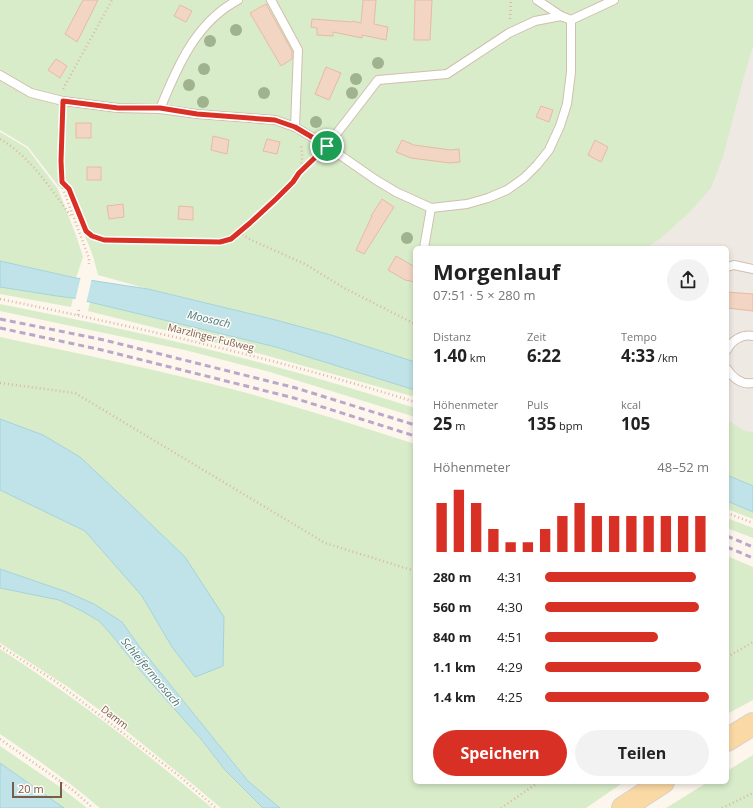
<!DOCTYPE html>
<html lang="de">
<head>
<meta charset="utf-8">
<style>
	:root { --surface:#fff; --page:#f2f2f2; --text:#222; --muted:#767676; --accent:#d93025 }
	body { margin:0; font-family:"Open Sans",sans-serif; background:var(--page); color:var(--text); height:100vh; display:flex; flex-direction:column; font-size:15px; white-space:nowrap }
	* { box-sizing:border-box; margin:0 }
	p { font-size:13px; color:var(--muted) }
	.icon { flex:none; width:22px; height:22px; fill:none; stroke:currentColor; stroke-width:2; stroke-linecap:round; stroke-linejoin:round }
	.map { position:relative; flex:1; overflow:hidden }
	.sheet { position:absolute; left:413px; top:246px; width:316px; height:538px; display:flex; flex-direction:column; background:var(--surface); border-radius:6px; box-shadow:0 2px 6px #0003 }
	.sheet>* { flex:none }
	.scale { position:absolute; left:12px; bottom:10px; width:50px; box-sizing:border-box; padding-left:4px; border:2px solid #7a5c4d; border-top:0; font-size:11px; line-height:14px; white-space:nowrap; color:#7a5c4d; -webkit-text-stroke:3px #fffaf3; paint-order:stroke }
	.pin { position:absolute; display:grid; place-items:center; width:34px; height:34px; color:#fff; margin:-17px; border:2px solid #fff; border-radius:50%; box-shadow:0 1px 4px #0007 }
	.round { display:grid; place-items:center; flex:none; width:42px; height:42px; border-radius:21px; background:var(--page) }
	.headline { display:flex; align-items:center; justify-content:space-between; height:68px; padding:0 20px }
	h1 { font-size:22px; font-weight:700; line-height:30px }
	.figures { display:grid; grid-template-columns:repeat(3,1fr); gap:6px; height:68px; padding:4px 20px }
	.figures div { display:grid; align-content:center }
	.figures b { font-size:17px; font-weight:700 }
	.figures small { font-size:11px; font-weight:400 }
	.figures p { font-size:11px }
	.chart { height:112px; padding:8px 20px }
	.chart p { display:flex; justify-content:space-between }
	.chart svg { width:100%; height:72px; margin-top:4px; stroke:var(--accent); stroke-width:6 }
	.button { display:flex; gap:8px; margin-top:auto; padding:8px 20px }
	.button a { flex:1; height:46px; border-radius:24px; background:var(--accent); color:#fff; font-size:16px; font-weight:700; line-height:46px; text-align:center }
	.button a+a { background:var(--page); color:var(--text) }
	ul { padding:0 20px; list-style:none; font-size:13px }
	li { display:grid; grid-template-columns:64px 48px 1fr; align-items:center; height:30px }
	li i { height:10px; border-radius:5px; background:var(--accent) }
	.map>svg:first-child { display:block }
	.industrial { fill:#efe9e4 }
	.green { fill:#d8ecc9 }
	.water { fill:#bfe3e8; stroke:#a5d3da }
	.pier { fill:#fdf6ec }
	.building { fill:#f3d5c3; stroke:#e6bba3 }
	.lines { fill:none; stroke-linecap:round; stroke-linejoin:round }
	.service-casing { stroke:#d1beb0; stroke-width:10 }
	.primary-casing { stroke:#dad1cd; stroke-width:24 }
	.path { stroke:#d9b8a5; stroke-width:2.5; stroke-dasharray:1 3; stroke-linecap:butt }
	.service { stroke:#fff; stroke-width:8 }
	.primary { stroke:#fbd9a5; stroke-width:22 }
	.rail { stroke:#b9a8c9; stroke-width:3; stroke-dasharray:6 4; stroke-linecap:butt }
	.tree { fill:#a0b28e }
	.route-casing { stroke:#fff; stroke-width:8 }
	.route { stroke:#d93025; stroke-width:5 }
	.labels { text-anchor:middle; stroke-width:3; stroke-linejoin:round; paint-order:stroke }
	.street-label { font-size:10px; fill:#7a5c4d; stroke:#fffaf3 }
	.water-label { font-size:11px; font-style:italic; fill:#437c86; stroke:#fffaf3 }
</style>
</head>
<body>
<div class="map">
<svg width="753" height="808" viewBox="0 0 753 808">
	<rect width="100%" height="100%" fill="#fdf6ec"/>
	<path class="industrial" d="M 753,0 L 753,442 L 727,432 L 727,248 L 609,248 Z"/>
	<g class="green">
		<path d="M 0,0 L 753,0 L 753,46 L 743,80 L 723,157 L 711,188 L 690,212 L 660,239 L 646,248 L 415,248 L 415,362 L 331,335 L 272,319 L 148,289 L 98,275 L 93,256 L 67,190 L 59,187 L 28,147 L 0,130 Z"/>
		<path d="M 0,132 L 27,148 L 58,189 L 77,238 L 83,257 L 76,278 L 0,261 Z"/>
		<path d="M 0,287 L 57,296 L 73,298 L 71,307 L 0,294 Z"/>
		<path d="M 90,302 L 276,347 L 415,390 L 415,397 L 261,354 L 88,311 Z"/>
		<path d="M 0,304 C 90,322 180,341 269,365 C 318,378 367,393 415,408 L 415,417 L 270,372 L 185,350 L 0,311 Z"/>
		<path d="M 0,337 C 81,354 163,371 243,392 C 301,408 358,426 415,444 L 415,782 L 624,782 L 586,808 L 280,808 L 248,781 L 139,646 L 122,622 L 94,604 L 67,592 L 0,569 L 0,490 L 85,531 L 142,596 L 172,647 L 195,677 L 185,557 L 130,504 L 80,457 L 0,419 Z"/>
		<path d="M 727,420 L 745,431 L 753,432 L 753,486 L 727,475 Z"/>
		<path d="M 727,501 L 753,512 L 753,519 L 727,509 Z"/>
		<path d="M 727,518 L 753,528 L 753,538 L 727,528 Z"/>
		<path d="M 727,556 L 753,567 L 753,700 L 727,714 Z"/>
		<path d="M 0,588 L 59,600 L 82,611 L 99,621 L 110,633 L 139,669 L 201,739 L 225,770 L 263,808 L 221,808 L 190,782 L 105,714 L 68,687 L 0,643 Z"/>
		<path d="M 0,649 C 75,697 144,751 212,808 L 100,808 C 68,781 34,757 0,734 Z"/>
		<path d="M 0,746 L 60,787 L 87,808 L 64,808 L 0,763 Z"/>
		<path d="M 753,755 L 753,808 L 666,808 L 708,782 L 727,782 L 727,771 Z"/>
	</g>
	<g class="water">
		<path d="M 0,261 L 76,278 L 148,289 L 272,319 L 331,335 L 415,362 L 415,390 L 276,347 L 73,298 L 57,296 L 0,287 Z"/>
		<path d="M 0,419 L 43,435 L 80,457 L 130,504 L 185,557 L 224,617 L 223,666 L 195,677 L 172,647 L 142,596 L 85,531 L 0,490 Z"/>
		<path d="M 727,475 L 753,486 L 753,512 L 727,501 Z"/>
		<path d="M 0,569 L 67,592 L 94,604 L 122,622 L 139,646 L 248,781 L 280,808 L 263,808 L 225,770 L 201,739 L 139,669 L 110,633 L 99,621 L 82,611 L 59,600 L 0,588 Z"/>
		<path d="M 0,763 L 64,808 L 0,808 Z"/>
	</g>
	<path class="pier" d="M 81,276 L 92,278 L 86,304 L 75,301 Z"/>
	<g class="building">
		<path d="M 83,0 L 98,0 L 77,42 L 65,34 Z"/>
		<path d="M 363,0 L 376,0 L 374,24 L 388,27 L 386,40 L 362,35 L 362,38 L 333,32 L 333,36 L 317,35 L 317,28 L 311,27 L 312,19 L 352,22 L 352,21 L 361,23 Z"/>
		<path d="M 415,0 L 432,0 L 430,40 L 414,40 Z"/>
		<path d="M 266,4 L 292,51 L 292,59 L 281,66 L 250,13 Z"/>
		<path d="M 180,5 L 192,11 L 186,22 L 174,16 Z"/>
		<path d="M 56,59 L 67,66 L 60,78 L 48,70 Z"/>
		<path d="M 326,67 L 341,73 L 329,100 L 315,94 Z"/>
		<path d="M 541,106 L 553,110 L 549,122 L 536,117 Z"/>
		<rect x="76" y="123" width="15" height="15"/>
		<path d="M 213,136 L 229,140 L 227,154 L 211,150 Z"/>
		<path d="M 267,139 L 280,142 L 277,154 L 263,151 Z"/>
		<path d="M 402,140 L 414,145 L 451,150 L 459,149 L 460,162 L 450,163 L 411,158 L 396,152 Z"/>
		<path d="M 595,140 L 608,147 L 601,162 L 588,155 Z"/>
		<rect x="87" y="167" width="14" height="13"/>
		<path d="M 382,199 L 394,207 L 364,254 L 356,250 L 372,216 L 371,216 Z"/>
		<path d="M 123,204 L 124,217 L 109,219 L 107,206 Z"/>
		<path d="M 179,206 L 193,207 L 193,220 L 178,219 Z"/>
		<path d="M 396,256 L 415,267 L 415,282 L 405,280 L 388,270 Z"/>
		<path d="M 727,292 L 753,294 L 753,311 L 727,308 Z"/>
	</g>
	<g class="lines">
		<defs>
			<g id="service">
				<path d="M 271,0 L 298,50 L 295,127"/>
				<path d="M 537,0 L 561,16"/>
				<path d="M 0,75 L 31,93 L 63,101 L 118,108 L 160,109 L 197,114 L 275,120 L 295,127 L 327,146 L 376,180 L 396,192 L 431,208 L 467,204 L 488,198 L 507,190 L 524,178 L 537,165 L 549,150 L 560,126 L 567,104 L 571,72 L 571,20"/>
				<path d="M 160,109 C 177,67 196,22 238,0"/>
				<path d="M 327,146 L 378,80 L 447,74 L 509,33 L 535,21 L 561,16 L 571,20 L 614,0"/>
				<path d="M 424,248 L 431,208"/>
				<path d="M 727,267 L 734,265 L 753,269"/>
				<path d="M 727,350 C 732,340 742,334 753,336"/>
				<path d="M 727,369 C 733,378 742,385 753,383"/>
			</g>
			<g id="primary">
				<path d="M 727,740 L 753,724"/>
				<path d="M 623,808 L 663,782"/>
			</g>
		</defs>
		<use href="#service" class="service-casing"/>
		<use href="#primary" class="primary-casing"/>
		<g class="path">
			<path d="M 510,19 L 511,0"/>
			<path d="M 63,89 L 112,0"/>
			<path d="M 63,112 L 61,161 L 63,189 L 89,258 L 89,264"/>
			<path d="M 0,139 C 31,157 50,188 71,216"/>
			<path d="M 299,173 L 318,154"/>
			<path d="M 62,182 L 69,189 L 86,231 L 92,236 L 104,240 L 220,242 C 224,241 229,240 232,238 C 246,229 293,187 299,173 C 302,164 303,155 301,146"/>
			<path d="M 239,232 L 251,240 L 305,264 L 344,288 L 415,324"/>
			<path d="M 0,299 C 140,328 279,359 415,402"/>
			<path d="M 78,315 L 79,309"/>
			<path d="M 0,383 L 75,393 L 325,543 L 415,571"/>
			<path d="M 727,513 L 753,523"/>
			<path d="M 0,646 L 55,681 L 178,775 L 216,808"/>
			<path d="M 727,657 L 753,642"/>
			<path d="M 0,739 L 74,791 L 93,808"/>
			<path d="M 501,808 L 539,782"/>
			<path d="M 722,808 L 753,793"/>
		</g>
		<use href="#service" class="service"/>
		<use href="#primary" class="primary"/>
		<g class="rail">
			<path d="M 0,319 L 104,340 L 296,388 L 415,425"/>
			<path d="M 0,328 L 102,350 L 294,398 L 415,436"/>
			<path d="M 727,536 L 753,547"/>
			<path d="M 727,547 L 753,558"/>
		</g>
	</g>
	<g class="tree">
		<circle cx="236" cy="30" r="6"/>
		<circle cx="210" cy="41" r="6"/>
		<circle cx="378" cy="63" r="6"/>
		<circle cx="204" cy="69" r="6"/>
		<circle cx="356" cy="79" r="6"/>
		<circle cx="189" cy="85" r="6"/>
		<circle cx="264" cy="93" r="6"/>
		<circle cx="352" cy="93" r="6"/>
		<circle cx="203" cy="102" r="6"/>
		<circle cx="316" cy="122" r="6"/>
		<circle cx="407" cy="238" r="6"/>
	</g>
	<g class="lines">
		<defs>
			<path id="route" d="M 63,101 L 118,108 L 160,108 L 197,114 L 275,120 L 295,127 L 327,146 L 299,173 L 293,182 L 276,199 L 250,223 L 231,239 L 220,242 L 104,240 L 92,236 L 86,231 L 69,189 L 62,182 L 61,161 Z"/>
		</defs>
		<use href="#route" class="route-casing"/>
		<use href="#route" class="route"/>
	</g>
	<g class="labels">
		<g class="street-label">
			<text transform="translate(211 337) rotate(14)" y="4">Marzlinger Fußweg</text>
			<text transform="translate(115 717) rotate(38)" y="4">Damm</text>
		</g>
		<g class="water-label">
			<text transform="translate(209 319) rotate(13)" y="4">Moosach</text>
			<text transform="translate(151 672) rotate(50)" y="4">Schleifermoosach</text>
		</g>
	</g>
</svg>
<div class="scale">20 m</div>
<div class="pin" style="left:327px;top:146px;background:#1e9e55"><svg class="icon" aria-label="arrive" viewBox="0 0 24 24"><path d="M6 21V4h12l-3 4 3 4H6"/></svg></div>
<section class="sheet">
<div class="headline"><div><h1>Morgenlauf</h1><p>07:51 · 5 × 280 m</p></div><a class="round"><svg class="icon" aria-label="share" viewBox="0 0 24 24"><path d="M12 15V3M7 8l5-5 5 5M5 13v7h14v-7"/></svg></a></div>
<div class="figures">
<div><p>Distanz</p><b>1.40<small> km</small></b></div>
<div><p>Zeit</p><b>6:22</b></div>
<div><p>Tempo</p><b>4:33<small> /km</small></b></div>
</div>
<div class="figures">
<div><p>Höhenmeter</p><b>25<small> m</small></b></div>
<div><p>Puls</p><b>135<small> bpm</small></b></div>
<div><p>kcal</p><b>105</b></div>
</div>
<div class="chart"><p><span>Höhenmeter</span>48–52 m</p>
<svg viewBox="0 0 160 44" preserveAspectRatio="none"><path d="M5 44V14M15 44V6M25 44V14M35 44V30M45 44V38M55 44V38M65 44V30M75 44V22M85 44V14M95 44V22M105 44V22M115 44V22M125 44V22M135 44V22M145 44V22M155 44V22"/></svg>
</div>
<ul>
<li><b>280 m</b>4:31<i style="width:92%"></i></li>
<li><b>560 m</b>4:30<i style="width:94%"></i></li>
<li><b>840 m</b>4:51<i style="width:69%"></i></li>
<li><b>1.1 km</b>4:29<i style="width:95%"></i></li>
<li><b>1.4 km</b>4:25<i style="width:100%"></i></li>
</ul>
<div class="button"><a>Speichern</a><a>Teilen</a></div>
</section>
</div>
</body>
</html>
